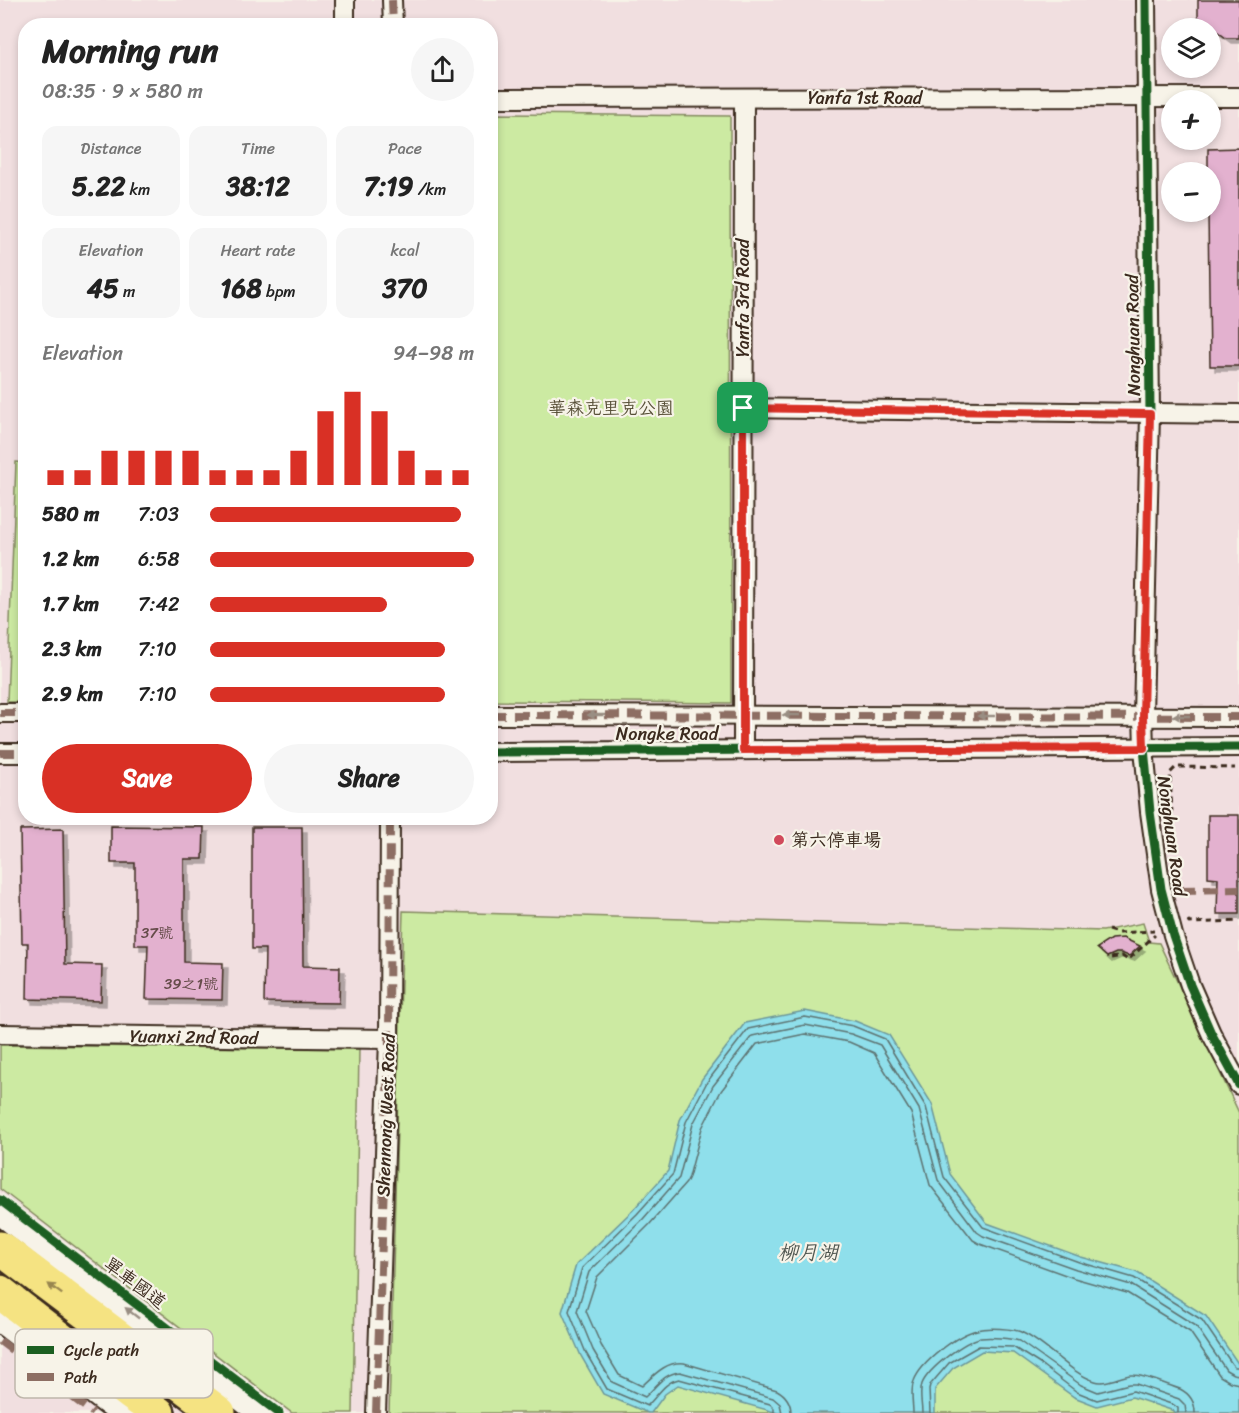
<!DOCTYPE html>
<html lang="en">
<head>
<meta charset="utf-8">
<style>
	:root { --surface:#fff; --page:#f6f6f6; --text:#222; --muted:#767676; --accent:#d93025 }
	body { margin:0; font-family:Sriracha,"LXGW WenKai TC",sans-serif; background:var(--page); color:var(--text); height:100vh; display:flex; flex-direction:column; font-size:22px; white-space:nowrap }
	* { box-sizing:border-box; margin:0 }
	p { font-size:20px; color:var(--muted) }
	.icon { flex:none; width:33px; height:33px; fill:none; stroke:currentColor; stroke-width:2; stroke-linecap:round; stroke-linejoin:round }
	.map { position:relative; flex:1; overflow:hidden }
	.details { position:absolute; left:18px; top:18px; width:480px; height:807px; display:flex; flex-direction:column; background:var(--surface); border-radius:24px; box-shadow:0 3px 9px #0003 }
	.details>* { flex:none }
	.buttons { position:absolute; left:1161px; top:18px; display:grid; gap:12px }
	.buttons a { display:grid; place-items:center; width:60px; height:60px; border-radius:50%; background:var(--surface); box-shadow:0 3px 9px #0003; font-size:30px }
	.pin { position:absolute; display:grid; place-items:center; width:51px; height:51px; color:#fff; margin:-26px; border-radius:12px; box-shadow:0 3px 9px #0006 }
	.round { display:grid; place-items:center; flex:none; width:63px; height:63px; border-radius:32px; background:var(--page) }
	.headline { display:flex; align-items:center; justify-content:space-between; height:102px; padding:0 24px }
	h1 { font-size:33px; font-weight:700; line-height:45px }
	.stats { display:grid; grid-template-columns:repeat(3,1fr); gap:9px; height:102px; padding:6px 24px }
	.stats div { display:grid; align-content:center; border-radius:15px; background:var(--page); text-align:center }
	.stats b { font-size:26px; font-weight:700 }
	.stats small { font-size:16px; font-weight:400 }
	.stats p { font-size:16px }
	.chart { height:168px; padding:12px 24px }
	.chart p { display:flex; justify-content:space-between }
	.chart svg { width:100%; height:108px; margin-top:6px; stroke:var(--accent); stroke-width:6 }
	.button { display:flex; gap:12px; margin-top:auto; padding:12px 24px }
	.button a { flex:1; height:69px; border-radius:36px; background:var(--accent); color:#fff; font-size:24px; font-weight:700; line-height:69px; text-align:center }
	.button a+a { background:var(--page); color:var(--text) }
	ul { padding:0 24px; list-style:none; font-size:20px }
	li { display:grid; grid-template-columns:96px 72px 1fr; align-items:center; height:45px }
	li i { height:15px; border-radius:8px; background:var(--accent) }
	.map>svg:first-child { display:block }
	.built { fill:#f1dfe0; fill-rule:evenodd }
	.green { fill:#cceaa2; stroke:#848a60; stroke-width:1.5 }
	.water { fill:#8fdfeb; stroke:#6d9799; stroke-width:1.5 }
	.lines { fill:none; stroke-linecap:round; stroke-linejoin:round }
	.shore { stroke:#5d7270; stroke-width:1.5 }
	.building { fill:#e3b1cf; stroke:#3b2a1e; stroke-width:1.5; filter:url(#shadow) }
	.street-casing { stroke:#3b2a1e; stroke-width:22 }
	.secondary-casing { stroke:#3b2a1e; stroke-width:30 }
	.highway-casing { stroke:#3b2a1e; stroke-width:38 }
	.path { stroke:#3b2a1e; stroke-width:3; stroke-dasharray:6 4.5; stroke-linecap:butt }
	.street { stroke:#f7f3e8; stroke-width:18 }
	.secondary { stroke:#f7f3e8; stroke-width:26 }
	.highway { stroke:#f5e382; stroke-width:33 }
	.quiet { stroke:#8d6e63; stroke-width:8; stroke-dasharray:15 8; stroke-linecap:butt }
	.cycleway-casing { stroke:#f7f3e8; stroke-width:13 }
	.cycleway { stroke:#1b5e20; stroke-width:9 }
	.oneway { fill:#998e83 }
	.oneway2 { fill:#988650 }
	.route-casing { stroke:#fff; stroke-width:12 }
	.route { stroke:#d93025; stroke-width:8 }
	.poi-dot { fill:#d1495b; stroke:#f7f3e8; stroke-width:2 }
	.labels { text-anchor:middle; stroke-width:4.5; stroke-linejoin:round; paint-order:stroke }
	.number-label { font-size:15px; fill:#654c4a }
	.street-label { font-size:18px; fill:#3b2a1e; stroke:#f7f3e8 }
	.park-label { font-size:18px; fill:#585038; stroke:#f7f3e8 }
	.poi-label { font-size:18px; fill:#3b2a1e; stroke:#f7f3e8; text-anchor:start }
	.water-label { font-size:20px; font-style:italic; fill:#505751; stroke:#f7f3e8 }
	.key { fill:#f7f3e8; stroke:#bfb7ab; stroke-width:1.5 }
	.key-label { font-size:16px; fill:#3b2a1e }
</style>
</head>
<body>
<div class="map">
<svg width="1239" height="1413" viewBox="0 0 1239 1413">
	<defs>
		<filter id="shadow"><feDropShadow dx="5" dy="5" stdDeviation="0" flood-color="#0004"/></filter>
	</defs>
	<rect width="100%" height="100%" fill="#f7f3e8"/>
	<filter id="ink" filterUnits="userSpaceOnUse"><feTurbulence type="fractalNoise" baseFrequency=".0167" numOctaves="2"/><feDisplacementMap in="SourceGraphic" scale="12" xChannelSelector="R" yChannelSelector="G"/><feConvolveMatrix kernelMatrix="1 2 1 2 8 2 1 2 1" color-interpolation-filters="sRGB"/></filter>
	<g filter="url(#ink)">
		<path class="built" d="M 0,0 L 1239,0 L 1239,1413 L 0,1413 ZM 26,26 L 490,26 L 490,818 L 26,818 ZM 1172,28 L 1210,28 L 1210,68 L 1172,68 ZM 1172,100 L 1210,100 L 1210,140 L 1172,140 ZM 1172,172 L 1210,172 L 1210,212 L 1172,212 Z"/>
		<g class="green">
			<path d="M 491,114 L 730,116 L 731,703 L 491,701 Z"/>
			<path d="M 16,462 L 26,463 L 25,702 L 7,702 Z"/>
			<path d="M 403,911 L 1103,931 L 1143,923 L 1149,942 L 1159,943 L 1239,1113 L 1239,1413 L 389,1413 Z"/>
			<path d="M 0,1045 L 359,1049 L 353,1413 L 292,1413 L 0,1189 Z"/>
		</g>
		<path class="water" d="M 805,1011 L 855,1021 L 889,1035 L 932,1104 L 950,1174 L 987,1223 L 1081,1257 L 1136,1272 L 1206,1316 L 1239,1365 L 1239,1413 L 1176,1413 L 1174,1411 L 1132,1397 L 1097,1406 L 1074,1397 L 1013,1353 L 982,1351 L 953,1368 L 935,1389 L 935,1413 L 778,1413 L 678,1385 L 665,1394 L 651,1413 L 648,1413 L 603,1394 L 581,1356 L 562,1312 L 576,1265 L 633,1210 L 668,1171 L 680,1120 L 702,1079 L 745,1023 Z"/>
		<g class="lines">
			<g class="shore">
				<path d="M 774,1413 L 774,1408 L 770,1404 L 679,1379 C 664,1382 658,1396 647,1406 L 607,1389 L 586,1353 L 569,1311 L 582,1268 L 637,1214 L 673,1174 L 686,1122 L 707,1082 L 748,1029 L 805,1017 L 853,1026 L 885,1039 L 926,1107 L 944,1177 L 983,1227 L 1079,1262 L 1134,1278 L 1202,1320 L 1232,1364 L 1235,1367 L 1239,1367"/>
				<path d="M 782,1413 L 780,1404 L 773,1398 L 680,1372 C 664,1373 656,1387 645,1397 L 612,1382 L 593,1350 L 577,1311 L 589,1272 L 643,1219 L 679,1178 L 693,1124 L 713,1086 L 752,1036 L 805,1025 L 851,1034 L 880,1045 L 919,1109 L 938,1180 L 977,1232 L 983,1236 L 1076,1269 L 1131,1285 L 1196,1326 L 1226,1370 L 1233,1374 L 1239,1375"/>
				<path d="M 791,1413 C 791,1402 786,1395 777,1390 L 684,1363 C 666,1361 654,1375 642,1386 L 619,1375 L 601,1345 L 586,1311 L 597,1277 L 649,1225 L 686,1183 L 689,1177 L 702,1128 L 721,1091 L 757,1044 L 805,1034 L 849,1042 L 874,1053 L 911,1113 L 930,1185 L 973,1240 L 980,1244 L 1074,1278 L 1127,1293 L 1190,1332 L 1220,1376 L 1230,1382 L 1239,1384"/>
				<path d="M 913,1413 C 913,1403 910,1390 914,1381 C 921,1362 958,1334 977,1330 C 986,1327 1014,1328 1023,1333 C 1047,1344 1071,1374 1095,1381 C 1106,1385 1120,1376 1131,1375 C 1143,1374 1167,1385 1180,1389 C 1190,1394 1195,1402 1195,1413"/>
				<path d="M 922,1413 C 922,1404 919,1393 922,1384 C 928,1369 965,1340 981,1338 C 991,1337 1010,1338 1019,1341 L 1081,1385 L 1098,1392 L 1129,1384 L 1136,1384 L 1179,1399 L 1185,1405 L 1186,1413"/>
				<path d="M 930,1413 L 929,1389 L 930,1385 L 949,1363 L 979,1346 L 1013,1347 L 1043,1366 L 1077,1392 L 1097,1400 L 1133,1391 L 1174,1405 L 1178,1408 L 1178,1413"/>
			</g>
		</g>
		<g class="building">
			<path d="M 1198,0 L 1239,0 L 1239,38 L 1226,38 L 1198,17 Z"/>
			<path d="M 1239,148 L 1239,366 L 1210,366 L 1208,212 L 1210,212 L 1210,172 L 1208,172 L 1208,149 Z"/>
			<path d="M 1208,815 L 1239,815 L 1239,914 L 1217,914 L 1218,878 L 1208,877 Z"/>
			<path d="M 111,826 L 204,827 L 203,859 L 184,859 L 184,962 L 223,963 L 222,1000 L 146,999 L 148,945 L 135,945 L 135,863 L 111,863 Z"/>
			<path d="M 252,827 L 302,827 L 303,966 L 340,967 L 339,1003 L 264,1002 L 265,949 L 252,949 Z"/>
			<path d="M 63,829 L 65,964 L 102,965 L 101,1001 L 27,999 L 28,943 L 22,943 L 20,830 Z"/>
			<path d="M 1123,938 L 1140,946 L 1129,956 L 1121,953 L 1116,953 L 1107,957 L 1097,948 L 1111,939 Z"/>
		</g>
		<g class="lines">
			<defs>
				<g id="street">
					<path d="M 345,0 L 345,26"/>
					<path d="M 392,0 L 393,26"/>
					<path d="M 1146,0 L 1150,414 L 1143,716 L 1144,748 L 1150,812 L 1161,889 L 1173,935 L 1190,985 L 1211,1033 L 1239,1085"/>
					<path d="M 490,98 L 1239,97"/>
					<path d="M 743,408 L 1239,414"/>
					<path d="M 0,713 L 26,713"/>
					<path d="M 490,715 L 1239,717"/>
					<path d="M 743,750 L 744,98"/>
					<path d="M 490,752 L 1239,747"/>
					<path d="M 0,753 L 26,753"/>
					<path d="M 0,1034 L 389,1039"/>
					<path d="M 376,1413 L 389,1039 L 390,818"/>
				</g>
				<g id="secondary">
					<path d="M 0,1211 L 262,1413"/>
					<path d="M 0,1319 L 123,1413"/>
				</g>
				<g id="highway">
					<path d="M 0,1248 L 219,1413"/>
					<path d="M 0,1292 L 130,1393 L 158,1413"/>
				</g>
			</defs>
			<use href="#street" class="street-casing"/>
			<use href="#secondary" class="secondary-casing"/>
			<use href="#highway" class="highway-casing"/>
			<g class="path">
				<path d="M 1173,835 L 1170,773 L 1176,767 L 1180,767 L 1235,768"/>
				<path d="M 1188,921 L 1189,923 L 1239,921"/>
				<path d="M 1108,930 L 1118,933 L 1154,931"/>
				<path d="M 1111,958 L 1122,956 L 1128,960 L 1155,935"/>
			</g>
			<use href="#street" class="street"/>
			<use href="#secondary" class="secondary"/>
			<use href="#highway" class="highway"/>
			<g class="quiet">
				<path d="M 392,0 L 393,26"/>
				<path d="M 0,713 L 26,713"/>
				<path d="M 490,715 L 1239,717"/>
				<path d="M 0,753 L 26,753"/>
				<path d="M 1181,890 L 1239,889"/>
				<path d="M 0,1341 L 93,1413"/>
				<path d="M 376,1413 L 389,1039 L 390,818"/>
			</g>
			<defs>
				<g id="cycleway">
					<path d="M 1146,0 L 1150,414 L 1143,716 L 1144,748 L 1150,812 L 1161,889 L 1173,935 L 1190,985 L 1211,1033 L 1239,1085"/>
					<path d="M 490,752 L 1239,747"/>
					<path d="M 0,1200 L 279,1413"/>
				</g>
			</defs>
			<use href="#cycleway" class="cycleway-casing"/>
			<use href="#cycleway" class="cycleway"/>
		</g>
		<defs><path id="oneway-solid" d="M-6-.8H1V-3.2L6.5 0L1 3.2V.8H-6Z" transform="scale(1.5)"/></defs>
		<g class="oneway">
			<use href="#oneway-solid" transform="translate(596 715) rotate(-180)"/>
			<use href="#oneway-solid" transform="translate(791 715) rotate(-180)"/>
			<use href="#oneway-solid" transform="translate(986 716) rotate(-180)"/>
			<use href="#oneway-solid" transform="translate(1181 716) rotate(-180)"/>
			<use href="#oneway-solid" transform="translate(132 1313) rotate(-142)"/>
		</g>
		<use class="oneway2" href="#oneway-solid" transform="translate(55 1289) rotate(-143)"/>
	</g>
	<g class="lines" filter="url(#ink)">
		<defs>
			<path id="route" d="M 743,408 L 1150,414 L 1143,716 L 1144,748 L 743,750 Z"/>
		</defs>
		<use href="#route" class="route-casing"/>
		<use href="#route" class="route"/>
	</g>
	<circle class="poi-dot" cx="779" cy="840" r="6"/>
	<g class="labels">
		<g class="number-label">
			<text x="157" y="938">37號</text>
			<text x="191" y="989">39之1號</text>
		</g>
		<g class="street-label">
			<text x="865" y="104">Yanfa 1st Road</text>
			<text transform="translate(743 298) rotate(-90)" y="6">Yanfa 3rd Road</text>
			<text transform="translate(1133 335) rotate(-91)" y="6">Nonghuan Road</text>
			<text x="667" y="740">Nongke Road</text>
			<text transform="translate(1172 836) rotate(82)" y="6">Nonghuan Road</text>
			<text transform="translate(194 1037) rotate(1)" y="6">Yuanxi 2nd Road</text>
			<text transform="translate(386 1115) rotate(-88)" y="6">Shennong West Road</text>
			<text transform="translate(135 1283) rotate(37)" y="6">單車國道</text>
		</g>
		<g class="park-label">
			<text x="611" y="414">華森克里克公園</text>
		</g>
		<g class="poi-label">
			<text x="791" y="846">第六停車場</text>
		</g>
		<g class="water-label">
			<text x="808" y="1259">柳月湖</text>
		</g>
	</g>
	<rect x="15" y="1329" width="198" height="69" rx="9" class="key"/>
	<rect x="27" y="1346" width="27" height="8" fill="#1b5e20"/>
	<rect x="27" y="1373" width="27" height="8" fill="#8d6e63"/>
	<g class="key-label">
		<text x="64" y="1356">Cycle path</text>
		<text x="64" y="1383">Path</text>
	</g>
</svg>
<div class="buttons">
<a><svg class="icon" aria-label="layers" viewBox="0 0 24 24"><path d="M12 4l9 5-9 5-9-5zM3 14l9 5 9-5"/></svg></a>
<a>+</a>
<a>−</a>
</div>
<div class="pin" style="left:743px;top:408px;background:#1e9e55"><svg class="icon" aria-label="arrive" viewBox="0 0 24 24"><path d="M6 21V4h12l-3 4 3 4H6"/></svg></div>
<section class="details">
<div class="headline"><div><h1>Morning run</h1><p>08:35 · 9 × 580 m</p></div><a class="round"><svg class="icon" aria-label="share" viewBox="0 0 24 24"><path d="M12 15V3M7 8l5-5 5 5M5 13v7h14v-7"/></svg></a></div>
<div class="stats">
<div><p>Distance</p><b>5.22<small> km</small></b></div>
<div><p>Time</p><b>38:12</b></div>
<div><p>Pace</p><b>7:19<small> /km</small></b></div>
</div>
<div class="stats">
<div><p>Elevation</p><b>45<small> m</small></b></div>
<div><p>Heart rate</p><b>168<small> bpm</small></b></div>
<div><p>kcal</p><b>370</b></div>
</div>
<div class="chart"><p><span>Elevation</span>94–98 m</p>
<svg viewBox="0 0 160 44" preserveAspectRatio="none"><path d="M5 44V38M15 44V38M25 44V30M35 44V30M45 44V30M55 44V30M65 44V38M75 44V38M85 44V38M95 44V30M105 44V14M115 44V6M125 44V14M135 44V30M145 44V38M155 44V38"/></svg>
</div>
<ul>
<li><b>580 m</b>7:03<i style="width:95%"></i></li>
<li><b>1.2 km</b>6:58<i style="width:100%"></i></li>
<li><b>1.7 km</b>7:42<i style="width:67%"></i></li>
<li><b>2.3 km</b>7:10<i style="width:89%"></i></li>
<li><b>2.9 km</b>7:10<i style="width:89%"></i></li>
</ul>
<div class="button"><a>Save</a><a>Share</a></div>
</section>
</div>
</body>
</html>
